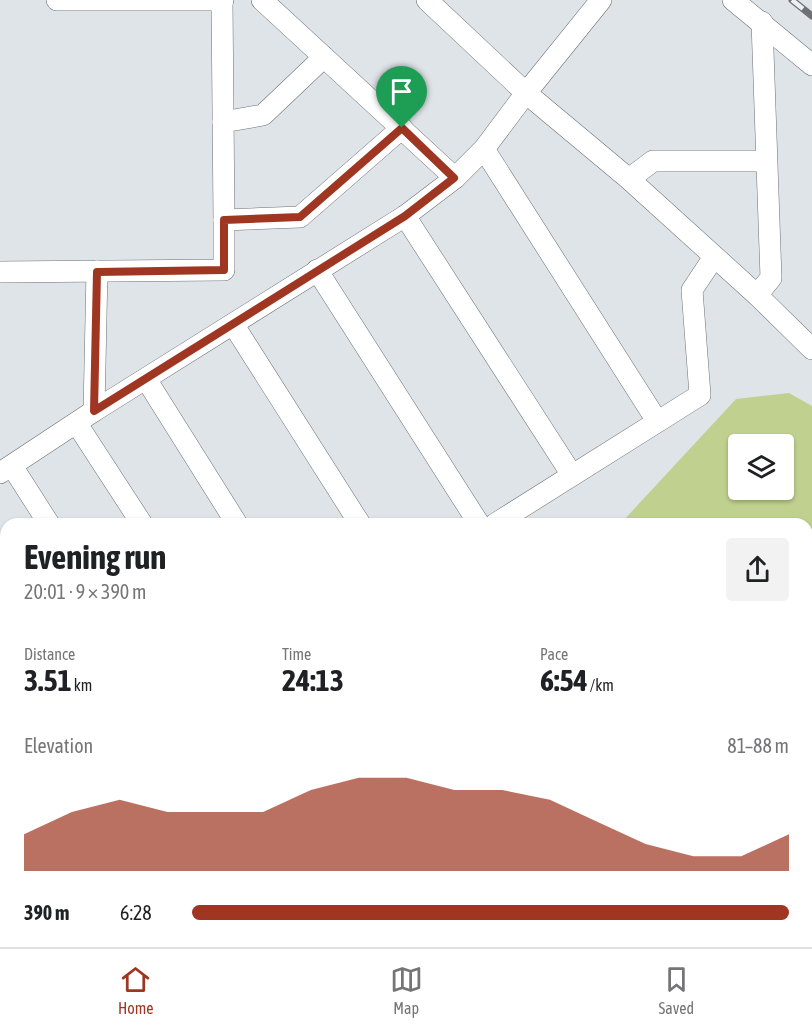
<!DOCTYPE html>
<html lang="en">
<head>
<meta charset="utf-8">
<style>
	:root { --surface:#fff; --page:#f2f2f2; --text:#202124; --muted:#757577; --line:#e0e0e0; --accent:#9f3621 }
	body { margin:0; font-family:"Asap Condensed",sans-serif; background:var(--page); color:var(--text); height:100vh; display:flex; flex-direction:column; font-size:22px; white-space:nowrap }
	* { box-sizing:border-box; margin:0 }
	p { font-size:20px; color:var(--muted) }
	.icon { flex:none; width:33px; height:33px; fill:none; stroke:currentColor; stroke-width:2; stroke-linecap:round; stroke-linejoin:round }
	.map { position:relative; flex:1; overflow:hidden }
	.drawer { position:absolute; left:0px; top:518px; width:813px; height:430px; display:flex; flex-direction:column; background:var(--surface); border-radius:18px 18px 0 0; box-shadow:0 2px 4px #0004 }
	.drawer>* { flex:none }
	.fabs { position:absolute; left:728px; top:434px; display:grid; gap:12px }
	.fabs a { display:grid; place-items:center; width:66px; height:66px; border-radius:6px; background:var(--surface); box-shadow:0 2px 4px #0004; font-size:30px }
	.pin { position:absolute; display:grid; place-items:center; width:51px; height:51px; color:#fff; margin:-62px -26px; border-radius:50% 50% 50% 0; rotate:-45deg; box-shadow:0 0 6px #0007 }
	.pin .icon { rotate:45deg }
	.round { display:grid; place-items:center; flex:none; width:63px; height:63px; border-radius:6px; background:var(--page) }
	.overview { display:flex; align-items:center; justify-content:space-between; height:102px; padding:0 24px }
	h1 { font-size:33px; font-weight:700; line-height:45px }
	.stats { display:grid; grid-template-columns:repeat(3,1fr); gap:9px; height:102px; padding:6px 24px }
	.stats div { display:grid; align-content:center }
	.stats b { font-size:30px; font-weight:700 }
	.stats small { font-size:16px; font-weight:400 }
	.stats p { font-size:16px }
	.chart { height:168px; padding:12px 24px }
	.chart p { display:flex; justify-content:space-between }
	.chart svg { width:100%; height:108px; margin-top:6px; fill:var(--accent); opacity:.7 }
	ul { padding:0 24px; list-style:none; font-size:20px }
	li { display:grid; grid-template-columns:96px 72px 1fr; align-items:center; height:45px }
	li i { height:15px; border-radius:8px; background:var(--accent) }
	.dock { display:flex; justify-content:space-around; align-items:center; height:84px; border-top:2px solid var(--line); background:var(--surface); font-size:16px; color:var(--muted) }
	.dock a { display:grid; justify-items:center; gap:3px }
	.dock .on { color:var(--accent) }
	.map>svg:first-child { display:block }
	.green { fill:#c0d18f; fill-rule:evenodd }
	.lines { fill:none; stroke-linecap:round; stroke-linejoin:round }
	.minor-casing { stroke:#6d7176; stroke-width:22 }
	.minor { stroke:#fff; stroke-width:21 }
	.rail-casing { stroke:#6e7174; stroke-width:7 }
	.rail { stroke:#ecf1f7; stroke-width:4.5; stroke-dasharray:14; stroke-linecap:butt }
	.route-casing { stroke:#fff; stroke-width:12 }
	.route { stroke:#9f3621; stroke-width:8 }
</style>
</head>
<body>
<div class="map">
<svg width="812" height="947" viewBox="0 0 812 947">
	<rect width="100%" height="100%" fill="#dfe4e9"/>
	<g class="green">
		<path d="M 789,393 L 812,406 L 812,700 L 807,732 L 807,524 L 621,523 L 736,399 ZM 738,444 L 783,444 L 783,489 L 738,489 Z"/>
		<path d="M 277,942 L 592,942 L 590,947 L 271,947 Z"/>
	</g>
	<g class="lines">
		<defs>
			<g id="minor">
				<path d="M 57,0 L 223,0"/>
				<path d="M 262,0 L 455,178"/>
				<path d="M 427,0 L 526,93 L 629,179 L 757,295 L 812,349"/>
				<path d="M 733,0 L 812,65"/>
				<path d="M 222,1 L 224,220"/>
				<path d="M 223,122 L 263,115 L 324,57"/>
				<path d="M 484,149 L 657,421"/>
				<path d="M 629,179 L 653,161 L 766,161"/>
				<path d="M 405,216 L 572,475"/>
				<path d="M 317,270 L 479,524"/>
				<path d="M 0,272 L 224,270 L 224,220 L 300,217 L 402,128"/>
				<path d="M 757,295 L 771,278 L 762,22"/>
				<path d="M 233,324 L 360,524"/>
				<path d="M 146,379 L 237,524"/>
				<path d="M 94,411 L 97,271"/>
				<path d="M 77,424 L 142,524"/>
				<path d="M 12,466 L 49,524"/>
				<path d="M 0,473 L 94,411 L 405,216 L 455,178 L 484,149 L 526,93 L 601,0"/>
				<path d="M 495,524 L 700,395 L 692,290 L 714,257"/>
				<path d="M 0,582 L 6,591"/>
				<path d="M 0,723 L 6,733"/>
				<path d="M 807,797 L 812,794"/>
				<path d="M 650,947 L 655,942"/>
				<path d="M 799,947 L 804,942"/>
			</g>
		</defs>
		<use href="#minor" class="minor-casing"/>
		<use href="#minor" class="minor"/>
		<defs>
			<path id="rail" d="M 792,0 L 812,16"/>
		</defs>
		<use href="#rail" class="rail-casing"/>
		<use href="#rail" class="rail"/>
	</g>
	<g class="lines">
		<defs>
			<path id="route" d="M 402,128 L 454,178 L 405,216 L 94,411 L 97,272 L 224,270 L 224,220 L 300,217 Z"/>
		</defs>
		<use href="#route" class="route-casing"/>
		<use href="#route" class="route"/>
	</g>
</svg>
<div class="fabs">
<a><svg class="icon" aria-label="layers" viewBox="0 0 24 24"><path d="M12 4l9 5-9 5-9-5zM3 14l9 5 9-5"/></svg></a>
</div>
<div class="pin" style="left:402px;top:128px;background:#1e9e55"><svg class="icon" aria-label="arrive" viewBox="0 0 24 24"><path d="M6 21V4h12l-3 4 3 4H6"/></svg></div>
<section class="drawer">
<div class="overview"><div><h1>Evening run</h1><p>20:01 · 9 × 390 m</p></div><a class="round"><svg class="icon" aria-label="share" viewBox="0 0 24 24"><path d="M12 15V3M7 8l5-5 5 5M5 13v7h14v-7"/></svg></a></div>
<div class="stats">
<div><p>Distance</p><b>3.51<small> km</small></b></div>
<div><p>Time</p><b>24:13</b></div>
<div><p>Pace</p><b>6:54<small> /km</small></b></div>
</div>
<div class="chart"><p><span>Elevation</span>81–88 m</p>
<svg viewBox="0 0 160 44" preserveAspectRatio="none"><path d="M0 44V29L10 20L20 15L30 20L40 20L50 20L60 11L70 6L80 6L90 11L100 11L110 15L120 24L130 33L140 38L150 38L160 29V44z"/></svg>
</div>
<ul>
<li><b>390 m</b>6:28<i style="width:100%"></i></li>
</ul>
</section>
</div>
<nav class="dock">
<a class="on"><svg class="icon" aria-label="home" viewBox="0 0 24 24"><path d="M3 11l9-7 9 7M6 9v11h12V9"/></svg>Home</a>
<a><svg class="icon" aria-label="map" viewBox="0 0 24 24"><path d="M3 6l6-2 6 2 6-2v14l-6 2-6-2-6 2zM9 4v14M15 6v14"/></svg>Map</a>
<a><svg class="icon" aria-label="saved" viewBox="0 0 24 24"><path d="M7 4h10v16l-5-4-5 4z"/></svg>Saved</a>
</nav>
</body>
</html>
